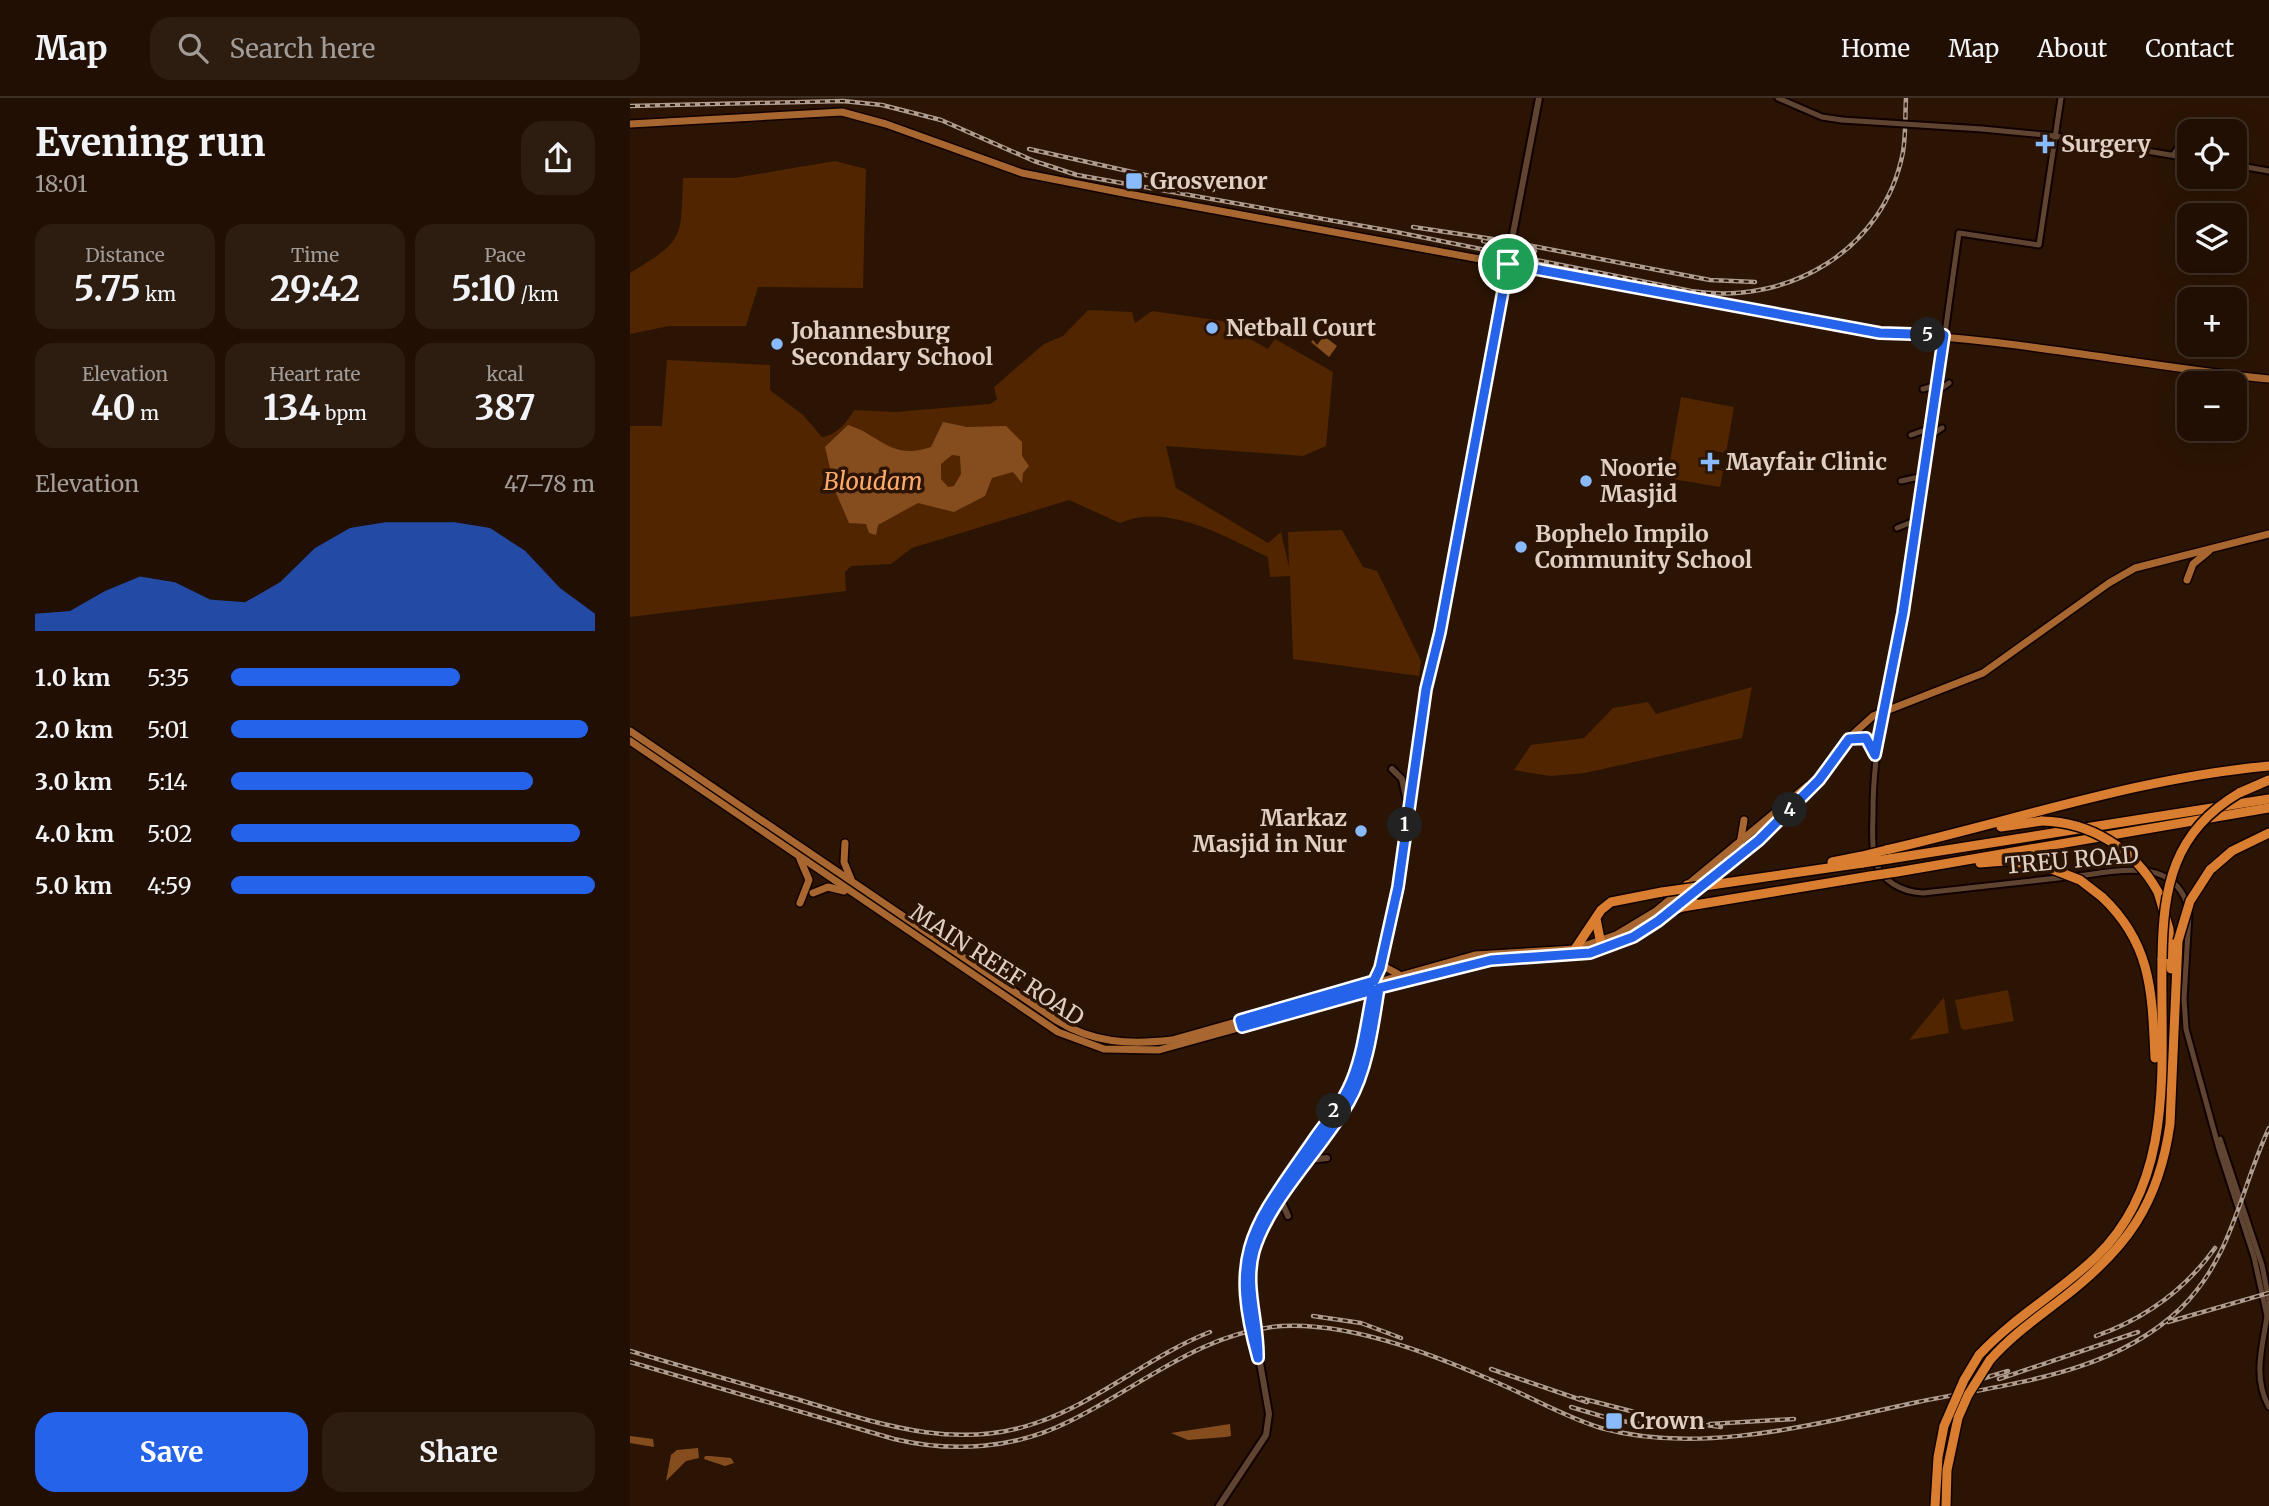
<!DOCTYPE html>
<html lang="en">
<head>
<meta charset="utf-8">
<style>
	:root { --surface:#200f02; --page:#2d1d11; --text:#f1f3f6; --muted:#a29c99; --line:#3d2f24; --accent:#2563eb }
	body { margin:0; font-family:Merriweather,serif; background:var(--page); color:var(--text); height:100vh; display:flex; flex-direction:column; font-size:26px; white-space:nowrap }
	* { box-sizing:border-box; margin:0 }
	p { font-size:23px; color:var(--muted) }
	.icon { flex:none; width:38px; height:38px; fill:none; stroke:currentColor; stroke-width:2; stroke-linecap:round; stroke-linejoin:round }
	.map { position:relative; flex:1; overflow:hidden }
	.sheet { display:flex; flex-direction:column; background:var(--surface); width:630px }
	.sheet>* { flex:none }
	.buttons { position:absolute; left:1547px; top:21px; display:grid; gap:14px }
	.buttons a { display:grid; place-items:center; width:70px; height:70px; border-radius:14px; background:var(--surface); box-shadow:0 7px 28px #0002,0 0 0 2px var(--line); font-size:35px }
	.pin { position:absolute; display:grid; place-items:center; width:60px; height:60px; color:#fff; margin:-30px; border:4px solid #fff; border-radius:50%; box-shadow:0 2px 7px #0007 }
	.km { position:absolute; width:35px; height:35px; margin:-18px; border-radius:50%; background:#222; color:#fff; font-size:19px; line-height:35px; text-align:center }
	.round { display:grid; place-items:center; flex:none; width:74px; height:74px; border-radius:21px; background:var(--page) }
	.headline { display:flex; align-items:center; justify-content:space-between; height:119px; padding:0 35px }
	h1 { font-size:38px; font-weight:700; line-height:52px }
	.metrics { display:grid; grid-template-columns:repeat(3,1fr); gap:10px; height:119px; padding:7px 35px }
	.metrics div { display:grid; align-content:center; border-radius:18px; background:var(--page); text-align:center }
	.metrics b { font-size:35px; font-weight:700 }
	.metrics small { font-size:19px; font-weight:400 }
	.metrics p { font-size:19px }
	.chart { height:196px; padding:14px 35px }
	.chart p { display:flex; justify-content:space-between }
	.chart svg { width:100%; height:126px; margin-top:7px; fill:var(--accent); opacity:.7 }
	.action { display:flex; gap:14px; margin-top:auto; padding:14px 35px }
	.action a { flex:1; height:80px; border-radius:21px; background:var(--accent); color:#fff; font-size:28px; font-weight:700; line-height:80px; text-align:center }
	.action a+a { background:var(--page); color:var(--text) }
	ul { padding:0 35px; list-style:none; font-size:23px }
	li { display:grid; grid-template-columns:112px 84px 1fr; align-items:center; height:52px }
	li i { height:18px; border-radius:9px; background:var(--accent) }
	header { display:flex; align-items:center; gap:42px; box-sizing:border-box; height:98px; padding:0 35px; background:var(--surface); border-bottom:2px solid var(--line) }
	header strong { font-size:33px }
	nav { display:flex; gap:38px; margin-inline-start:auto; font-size:24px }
	.search { width:490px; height:63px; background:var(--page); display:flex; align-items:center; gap:18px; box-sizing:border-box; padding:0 24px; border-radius:21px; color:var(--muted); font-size:26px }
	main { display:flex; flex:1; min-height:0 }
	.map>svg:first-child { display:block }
	.green { fill:#502500 }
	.water { fill:#854d1e; fill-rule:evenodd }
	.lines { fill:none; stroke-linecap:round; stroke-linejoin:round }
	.tertiary-casing { stroke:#120100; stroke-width:9 }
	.secondary-casing { stroke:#120100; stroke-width:10 }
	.primary-casing { stroke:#120100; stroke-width:10 }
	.motorway-casing { stroke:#120100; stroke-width:12 }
	.tertiary { stroke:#5f4431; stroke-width:5 }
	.secondary { stroke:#5f4431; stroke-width:6 }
	.primary { stroke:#a86730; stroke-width:7 }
	.motorway { stroke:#d97e30; stroke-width:9 }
	.rail-casing { stroke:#af9c90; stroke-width:4.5 }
	.rail { stroke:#2b1403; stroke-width:2; stroke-dasharray:5; stroke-linecap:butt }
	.tertiary-bridge-casing { stroke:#120100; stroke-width:9; stroke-linecap:butt }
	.secondary-bridge-casing { stroke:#120100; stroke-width:10; stroke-linecap:butt }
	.motorway-bridge-casing { stroke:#120100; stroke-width:12; stroke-linecap:butt }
	.tertiary-bridge { stroke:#5f4431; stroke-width:5 }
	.secondary-bridge { stroke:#5f4431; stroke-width:6 }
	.motorway-bridge { stroke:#d97e30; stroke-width:9 }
	.route-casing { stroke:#fff; stroke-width:14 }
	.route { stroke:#2563eb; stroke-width:9 }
	.poi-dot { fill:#88bafc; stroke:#2b1403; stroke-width:2.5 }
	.labels { text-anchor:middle; stroke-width:7; stroke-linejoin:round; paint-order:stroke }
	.poi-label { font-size:23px; font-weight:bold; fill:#e0cfc4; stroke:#2b1403; text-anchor:start }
	.street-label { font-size:23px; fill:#e0cfc4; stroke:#2b1403 }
	.water-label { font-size:24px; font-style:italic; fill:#feaa6a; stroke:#2b1403 }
</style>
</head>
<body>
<header>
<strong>Map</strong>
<div class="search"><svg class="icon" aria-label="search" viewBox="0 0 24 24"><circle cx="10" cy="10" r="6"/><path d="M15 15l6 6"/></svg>Search here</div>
<nav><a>Home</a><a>Map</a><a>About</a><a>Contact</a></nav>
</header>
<main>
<section class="sheet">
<div class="headline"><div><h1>Evening run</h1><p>18:01</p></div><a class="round"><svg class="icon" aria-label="share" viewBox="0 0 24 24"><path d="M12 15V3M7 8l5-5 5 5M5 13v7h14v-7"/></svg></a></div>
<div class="metrics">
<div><p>Distance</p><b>5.75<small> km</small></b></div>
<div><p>Time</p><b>29:42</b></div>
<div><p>Pace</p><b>5:10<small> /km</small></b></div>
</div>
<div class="metrics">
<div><p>Elevation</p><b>40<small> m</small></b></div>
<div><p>Heart rate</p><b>134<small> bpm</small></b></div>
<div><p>kcal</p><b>387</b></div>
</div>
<div class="chart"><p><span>Elevation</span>47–78 m</p>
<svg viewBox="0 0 160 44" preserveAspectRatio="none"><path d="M0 44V38L10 37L20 30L30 25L40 27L50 33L60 34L70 27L80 15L90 8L100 6L110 6L120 6L130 8L140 16L150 29L160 38V44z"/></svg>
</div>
<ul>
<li><b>1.0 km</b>5:35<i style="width:63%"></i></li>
<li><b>2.0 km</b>5:01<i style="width:98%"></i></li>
<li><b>3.0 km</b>5:14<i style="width:83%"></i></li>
<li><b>4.0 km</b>5:02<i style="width:96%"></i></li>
<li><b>5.0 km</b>4:59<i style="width:100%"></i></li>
</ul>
<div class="action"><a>Save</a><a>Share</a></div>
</section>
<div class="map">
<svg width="1639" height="1408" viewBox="0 0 1639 1408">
	<rect width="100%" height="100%" fill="#2b1403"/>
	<g class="green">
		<path d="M 205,63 L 236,71 L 233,190 L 128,189 L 116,228 L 39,228 L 0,236 L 0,175 C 54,142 51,142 53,80 L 104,80 Z"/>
		<path d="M 458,212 L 502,214 L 505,225 L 522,213 L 628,228 L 620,241 L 638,251 L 645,241 L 703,274 L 696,348 L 673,358 L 536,348 L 546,390 L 638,445 L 651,434 L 659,469 L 658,434 L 712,432 L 733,469 L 747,473 L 791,563 L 789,578 L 663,561 L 660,478 L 640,479 L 638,459 C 595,439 538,404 490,425 L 439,402 L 282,450 L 261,466 L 221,468 L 215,474 L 216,493 L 0,519 L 0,328 L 32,328 L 37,262 L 140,267 L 140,292 L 173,317 L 192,339 C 207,337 217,324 224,312 L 265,314 L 360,306 L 367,301 L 364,289 L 414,246 L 433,238 Z"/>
		<path d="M 1051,299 L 1104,309 L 1096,355 L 1078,352 L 1075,370 L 1093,373 L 1090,389 L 1037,380 Z"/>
		<path d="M 1122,589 L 1112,640 L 955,675 L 920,678 L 884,672 L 901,647 L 954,640 L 983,610 L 1018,604 L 1026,616 Z"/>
		<path d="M 1378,892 L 1384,923 L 1334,932 L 1331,930 L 1325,902 Z"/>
		<path d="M 1314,899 L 1319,935 L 1279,942 Z"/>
	</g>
	<g class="water">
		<path d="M 694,238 L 707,248 L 699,259 L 681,244 L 683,242 L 687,247 Z"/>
		<path d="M 313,324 L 337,329 L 376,328 L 392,344 L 392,358 L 399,368 L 393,375 L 392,385 L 383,374 L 362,380 L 355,398 L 324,414 L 288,405 L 248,427 L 246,437 L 239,435 L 236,426 L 219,425 L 206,395 L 195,349 L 218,327 C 249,336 261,363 301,349 ZM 322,357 L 330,358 L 331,376 L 324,388 L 318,389 L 311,381 L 311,366 Z"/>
		<path d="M 600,1326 L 601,1338 L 596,1339 L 558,1342 L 541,1335 Z"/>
		<path d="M 0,1338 L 23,1341 L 24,1349 L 0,1345 Z"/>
		<path d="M 68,1350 L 69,1360 L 56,1363 L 36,1383 L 41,1357 L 47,1352 Z"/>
		<path d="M 80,1358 L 101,1360 L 104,1365 L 95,1368 L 74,1361 L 75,1358 Z"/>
	</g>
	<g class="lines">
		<defs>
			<g id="tertiary">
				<path d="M 1148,0 L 1192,19 L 1212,22"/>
				<path d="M 1431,0 L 1409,147 L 1329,135 C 1311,262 1295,388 1273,514 C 1261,583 1243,643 1243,713 C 1243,729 1241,746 1245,761 C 1250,783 1272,794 1293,795 L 1437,779"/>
				<path d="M 1352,31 L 1425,38 L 1559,60"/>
				<path d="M 1543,57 L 1553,44"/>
				<path d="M 1605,67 L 1639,73"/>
				<path d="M 1293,291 L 1307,287"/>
				<path d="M 1306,294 L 1319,285"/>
				<path d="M 1281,337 L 1301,330"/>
				<path d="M 1300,338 L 1312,330"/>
				<path d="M 1271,383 L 1294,378"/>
				<path d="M 1267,430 L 1287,422"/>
				<path d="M 1447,778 C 1486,774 1541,758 1557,806"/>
				<path d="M 1559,816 L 1554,901 L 1556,931 L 1589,1051 L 1624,1159 L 1637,1218"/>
				<path d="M 1590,1041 L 1632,1167 L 1639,1203"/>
				<path d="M 1639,1203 C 1636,1239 1620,1275 1639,1309"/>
			</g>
			<g id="secondary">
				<path d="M 882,141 L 909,0"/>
				<path d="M 762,671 L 772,681 L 776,699"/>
				<path d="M 680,1062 L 697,1060"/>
				<path d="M 651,1102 L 658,1118"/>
				<path d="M 628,1241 C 625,1212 617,1185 624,1156 C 636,1106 691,1051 718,1006 C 738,972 744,925 750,886"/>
				<path d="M 629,1260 L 614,1188 L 617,1151 L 641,1103 L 715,997 L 724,976 L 764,807 L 788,634 L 810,534 L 878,162"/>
				<path d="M 589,1408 L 636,1337 L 639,1316 L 629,1259"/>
			</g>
			<g id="primary">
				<path d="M 0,26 L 212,14 L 256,26 L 392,75 L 509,98 L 1250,235 C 1381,240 1509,268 1639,281"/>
				<path d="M 1557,482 L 1563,466 L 1579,453"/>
				<path d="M 0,633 L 426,922 C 463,945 499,947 542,942 L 845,857 L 945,851 L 986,837 L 1026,813 L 1177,688"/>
				<path d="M 1219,641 L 1236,640 L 1245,657"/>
				<path d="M 0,643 L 428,934 L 474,951 L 529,952 L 820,871 L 861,862 L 947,858 L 1003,839 L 1028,823 L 1129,742 L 1170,702 L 1222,637 L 1243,618 L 1353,575 L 1479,485 L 1505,470 L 1639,436"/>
				<path d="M 215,745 L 214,764 L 221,781"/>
				<path d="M 1110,746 L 1114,722"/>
				<path d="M 183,795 L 198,789 L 214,793"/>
				<path d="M 170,805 L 179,782 L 170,761"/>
				<path d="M 753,854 L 755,869 L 768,876"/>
			</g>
			<g id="motorway">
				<path d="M 1609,695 L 1639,682"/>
				<path d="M 1371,729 L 1412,723"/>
				<path d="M 1256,752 C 1384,723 1507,680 1639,668"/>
				<path d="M 1259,761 L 1639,701"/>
				<path d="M 1202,764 L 1232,758"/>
				<path d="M 1350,765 L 1375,763 L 1414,768"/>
				<path d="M 1580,772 L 1602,753 L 1639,735"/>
				<path d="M 1267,774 L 1639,710"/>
				<path d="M 1057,787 L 1056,803 L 1067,806"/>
				<path d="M 1081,787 L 1233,765"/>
				<path d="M 1528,794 L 1539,831 L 1541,871"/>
				<path d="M 1472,799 C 1522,846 1522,895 1525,960"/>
				<path d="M 1038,814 L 1053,809 L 1240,778"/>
				<path d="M 966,821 L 972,851"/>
				<path d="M 945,851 L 971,812 L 981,804 L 1032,794"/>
				<path d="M 1349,1257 C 1384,1219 1430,1194 1467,1158 C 1547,1080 1530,963 1532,861"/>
				<path d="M 1360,1262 C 1382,1237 1408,1219 1434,1199 C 1496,1151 1529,1106 1540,1026 L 1548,843"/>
				<path d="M 1305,1408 L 1308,1359 L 1314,1328"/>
				<path d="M 1316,1408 L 1317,1372 L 1328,1320"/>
			</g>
		</defs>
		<use href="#tertiary" class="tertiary-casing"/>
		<use href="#secondary" class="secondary-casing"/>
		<use href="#primary" class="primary-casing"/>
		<use href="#motorway" class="motorway-casing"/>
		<use href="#tertiary" class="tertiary"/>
		<use href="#secondary" class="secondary"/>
		<use href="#primary" class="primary"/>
		<use href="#motorway" class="motorway"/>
		<defs>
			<g id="rail">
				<path d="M 0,8 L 213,3 L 252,7 L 311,22 L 404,63 L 447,77 L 761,133 L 1061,193 C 1157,208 1254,153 1273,54 C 1276,36 1275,18 1276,0"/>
				<path d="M 399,51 L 583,92"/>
				<path d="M 783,129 L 863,141"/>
				<path d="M 853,143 L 905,153"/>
				<path d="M 897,147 L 1080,182 L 1125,184"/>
				<path d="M 683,1218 L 731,1225 L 771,1240"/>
				<path d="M 1538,1224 L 1639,1195"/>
				<path d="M 1466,1238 C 1514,1221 1555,1192 1585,1150"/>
				<path d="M 0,1253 C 54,1269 109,1285 163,1300 C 244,1324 323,1354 406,1325 C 468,1304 519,1258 580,1234"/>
				<path d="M 0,1264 L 264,1341 C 323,1355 385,1351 440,1323 C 510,1289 571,1234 652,1228 C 725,1224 812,1260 877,1289 C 908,1303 938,1320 971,1330 C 1072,1358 1188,1325 1288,1304 C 1379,1285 1479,1278 1550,1211 C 1602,1161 1610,1092 1639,1030"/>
				<path d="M 861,1271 L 957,1304"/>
				<path d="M 1369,1281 L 1508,1234"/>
				<path d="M 1331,1287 L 1378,1273"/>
				<path d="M 950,1300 L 1024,1319"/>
				<path d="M 941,1309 L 981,1321 L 1026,1329"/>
				<path d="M 1014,1319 L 1091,1329"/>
				<path d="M 1080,1326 L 1164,1321"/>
			</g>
		</defs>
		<use href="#rail" class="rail-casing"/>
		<use href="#rail" class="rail"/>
		<defs>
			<path id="tertiary-bridge" d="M 1212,22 L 1352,31"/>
			<path id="secondary-bridge" d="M 878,162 L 882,141"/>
			<g id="motorway-bridge">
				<path d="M 1412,723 C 1461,724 1504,751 1528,794"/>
				<path d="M 1232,758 L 1256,752"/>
				<path d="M 1233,765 L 1259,761"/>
				<path d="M 1414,768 L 1450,782 L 1472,799"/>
				<path d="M 1240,778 L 1267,774"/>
				<path d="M 1032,794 L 1081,787"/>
				<path d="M 1548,843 L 1560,803 L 1580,772"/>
				<path d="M 1532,861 C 1533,789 1543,734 1609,695"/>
				<path d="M 1328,1320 L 1338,1297 L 1360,1262"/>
				<path d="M 1314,1328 L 1334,1282 L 1349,1257"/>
			</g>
		</defs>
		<use href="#tertiary-bridge" class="tertiary-bridge-casing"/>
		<use href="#secondary-bridge" class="secondary-bridge-casing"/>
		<use href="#motorway-bridge" class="motorway-bridge-casing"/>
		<use href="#tertiary-bridge" class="tertiary-bridge"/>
		<use href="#secondary-bridge" class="secondary-bridge"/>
		<use href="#motorway-bridge" class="motorway-bridge"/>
	</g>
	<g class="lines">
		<defs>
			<path id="route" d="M 878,166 L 1250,235 L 1314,237 L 1273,515 L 1245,657 L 1236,640 L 1219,641 L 1189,682 L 1129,742 L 1028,823 L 1003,839 L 960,855 L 861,862 L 749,890 C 743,927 738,971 719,1004 C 691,1053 640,1100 624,1153 C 614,1189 629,1224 628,1260 C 598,1153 623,1129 682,1044 C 694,1026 709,1010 718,991 C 733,961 736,924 743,892 L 612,929 L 610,922 L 744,883 L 750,870 L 768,789 L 796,591 L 810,534 Z"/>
		</defs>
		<use href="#route" class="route-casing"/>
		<use href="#route" class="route"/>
	</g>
	<g class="poi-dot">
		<path d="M1411.5 35.5h7v7h7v7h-7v7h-7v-7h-7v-7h7z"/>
		<rect x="495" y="74" width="18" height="18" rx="3.5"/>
		<circle cx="582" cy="230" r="7"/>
		<circle cx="147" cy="246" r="7"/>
		<path d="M1076.5 353.5h7v7h7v7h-7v7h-7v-7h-7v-7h7z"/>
		<circle cx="956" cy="383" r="7"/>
		<circle cx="891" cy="449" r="7"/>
		<circle cx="731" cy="733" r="7"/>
		<rect x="975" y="1314" width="18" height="18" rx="3.5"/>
	</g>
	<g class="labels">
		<g class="poi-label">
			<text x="1431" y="54">Surgery</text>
			<text x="520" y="91">Grosvenor</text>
			<text x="596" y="238">Netball Court</text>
			<text x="161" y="241">Johannesburg<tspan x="161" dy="26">Secondary School</tspan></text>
			<text x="1096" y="372">Mayfair Clinic</text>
			<text x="970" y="378">Noorie<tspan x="970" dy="26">Masjid</tspan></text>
			<text x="905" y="444">Bophelo Impilo<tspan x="905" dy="26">Community School</tspan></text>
			<text x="717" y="728" text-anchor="end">Markaz<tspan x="717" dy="26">Masjid in Nur</tspan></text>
			<text x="1000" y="1331">Crown</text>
		</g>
		<g class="street-label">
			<text transform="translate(1442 762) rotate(-5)" y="8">TREU ROAD</text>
			<text transform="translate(367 867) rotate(33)" y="8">MAIN REEF ROAD</text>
		</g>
		<g class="water-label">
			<text x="243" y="392">Bloudam</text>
		</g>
	</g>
</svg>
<div class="buttons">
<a><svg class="icon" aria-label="locate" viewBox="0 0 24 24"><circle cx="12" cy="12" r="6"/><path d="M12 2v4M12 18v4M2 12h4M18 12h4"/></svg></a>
<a><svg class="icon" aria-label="layers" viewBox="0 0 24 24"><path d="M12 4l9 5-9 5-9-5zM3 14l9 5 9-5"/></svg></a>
<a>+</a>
<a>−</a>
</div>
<div class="pin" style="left:878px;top:166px;background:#1e9e55"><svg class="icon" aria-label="arrive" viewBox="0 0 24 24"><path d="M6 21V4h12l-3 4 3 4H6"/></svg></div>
<b class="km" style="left:775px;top:727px">1</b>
<b class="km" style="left:704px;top:1013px">2</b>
<b class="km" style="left:1160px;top:712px">4</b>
<b class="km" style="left:1298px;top:237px">5</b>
</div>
</main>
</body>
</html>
